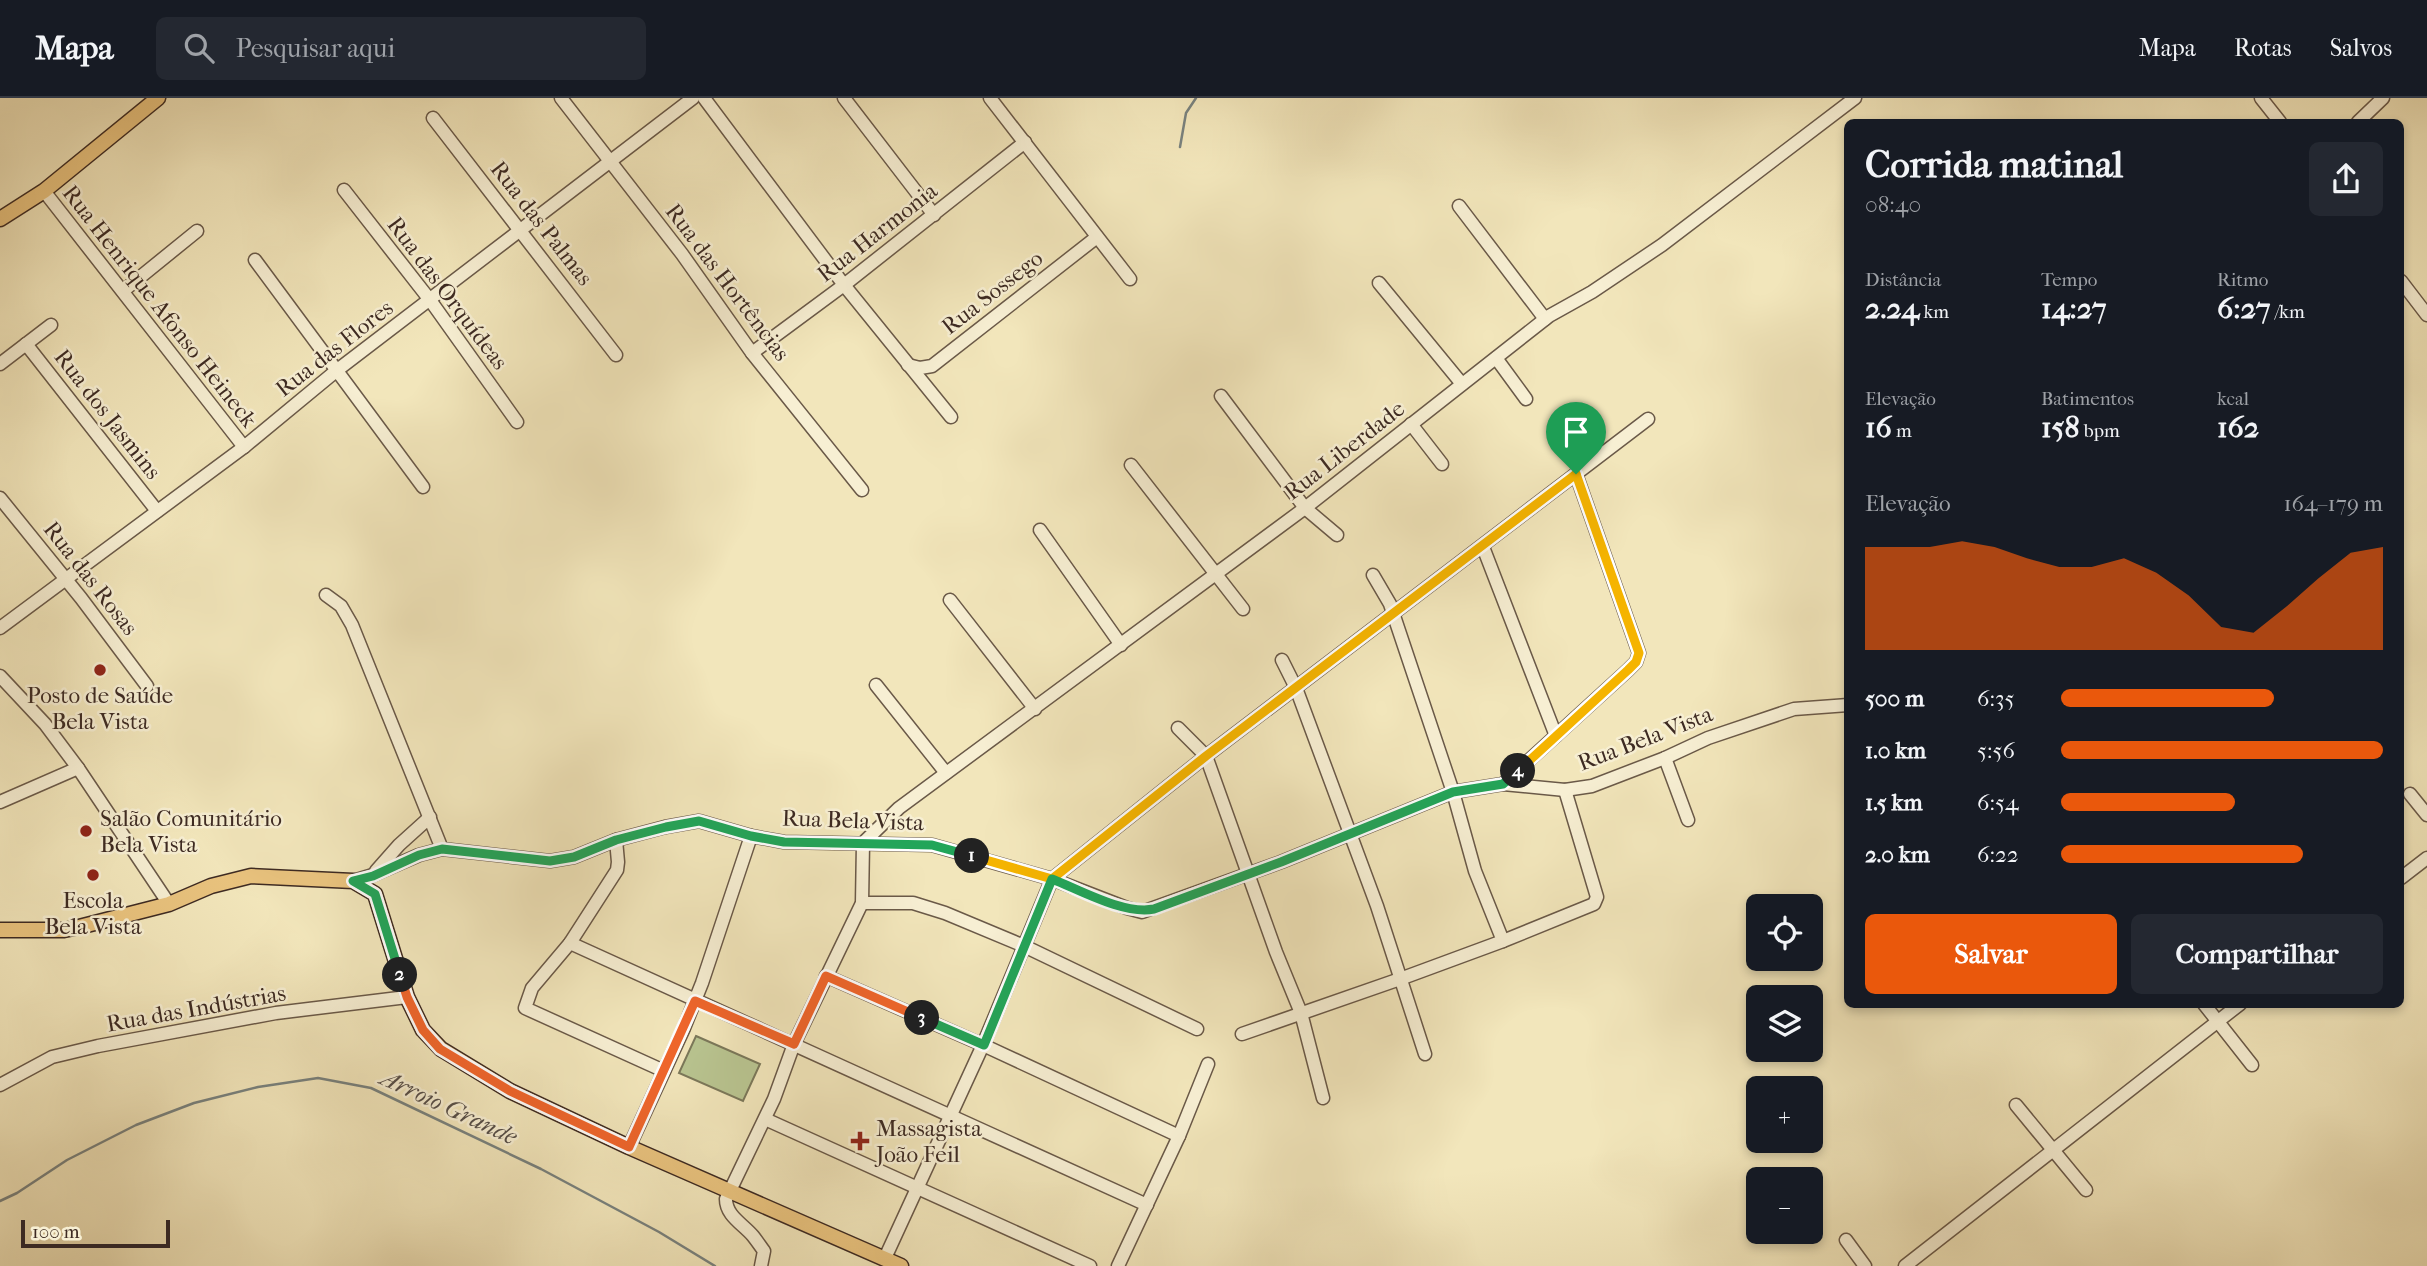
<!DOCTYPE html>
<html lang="pt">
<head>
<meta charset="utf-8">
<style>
	:root { --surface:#171b24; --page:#242831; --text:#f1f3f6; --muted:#9ea1a6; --line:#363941; --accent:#ea580c }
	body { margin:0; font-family:"IM FELL French Canon",serif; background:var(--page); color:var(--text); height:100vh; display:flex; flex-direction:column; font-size:26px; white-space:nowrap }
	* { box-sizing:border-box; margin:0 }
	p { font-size:23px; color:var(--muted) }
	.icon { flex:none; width:38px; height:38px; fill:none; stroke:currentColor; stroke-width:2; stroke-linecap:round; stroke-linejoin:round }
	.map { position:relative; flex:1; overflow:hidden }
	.side { position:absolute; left:1844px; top:21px; width:560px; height:889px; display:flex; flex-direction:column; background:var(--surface); border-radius:10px; box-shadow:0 4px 10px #0003 }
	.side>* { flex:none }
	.fabs { position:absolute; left:1746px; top:796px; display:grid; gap:14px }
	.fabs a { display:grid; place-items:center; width:77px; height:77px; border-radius:10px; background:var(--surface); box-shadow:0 4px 10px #0003; font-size:35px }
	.scale { position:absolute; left:21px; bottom:18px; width:149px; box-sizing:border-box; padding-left:7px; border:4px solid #3d2a22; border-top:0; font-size:19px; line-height:24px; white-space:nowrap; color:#3d2a22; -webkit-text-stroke:5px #f7efd3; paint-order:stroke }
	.pin { position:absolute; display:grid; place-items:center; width:60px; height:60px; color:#fff; margin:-72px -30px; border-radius:50% 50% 50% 0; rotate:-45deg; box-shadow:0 0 7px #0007 }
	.pin .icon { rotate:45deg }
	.km { position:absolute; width:35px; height:35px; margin:-18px; border-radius:50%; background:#222; color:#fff; font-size:19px; line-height:35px; text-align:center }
	.round { display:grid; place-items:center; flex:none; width:74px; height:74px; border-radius:10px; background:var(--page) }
	.summary { display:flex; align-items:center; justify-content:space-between; height:119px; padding:0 21px }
	h1 { font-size:38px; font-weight:800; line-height:52px }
	.metrics { display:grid; grid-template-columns:repeat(3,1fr); gap:10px; height:119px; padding:7px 21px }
	.metrics div { display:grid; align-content:center }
	.metrics b { font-size:30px; font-weight:800 }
	.metrics small { font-size:19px; font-weight:400 }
	.metrics p { font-size:19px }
	.chart { height:196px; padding:14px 21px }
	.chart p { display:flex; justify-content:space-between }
	.chart svg { width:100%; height:126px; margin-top:7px; fill:var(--accent); opacity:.7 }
	.cta { display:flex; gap:14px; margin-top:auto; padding:14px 21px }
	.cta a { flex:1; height:80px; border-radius:10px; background:var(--accent); color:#fff; font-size:28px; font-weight:800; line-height:80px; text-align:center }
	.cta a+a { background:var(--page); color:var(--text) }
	ul { padding:0 21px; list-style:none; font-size:23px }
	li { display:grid; grid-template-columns:112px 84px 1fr; align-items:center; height:52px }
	li i { height:18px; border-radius:9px; background:var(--accent) }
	header { display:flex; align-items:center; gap:42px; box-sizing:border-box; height:98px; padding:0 35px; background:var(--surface); border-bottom:2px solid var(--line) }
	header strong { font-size:33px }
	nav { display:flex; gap:38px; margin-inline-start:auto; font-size:24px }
	.search { width:490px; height:63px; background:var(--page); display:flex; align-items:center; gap:18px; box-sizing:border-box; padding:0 24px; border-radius:10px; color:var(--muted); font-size:26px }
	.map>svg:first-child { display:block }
	.pitch { fill:#b9c591; stroke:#7b785a; stroke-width:2 }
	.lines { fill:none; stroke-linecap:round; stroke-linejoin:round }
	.stream { stroke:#79827e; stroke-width:2.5 }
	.minor-casing { stroke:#6a5948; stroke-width:15 }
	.major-casing { stroke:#3d2a22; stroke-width:17 }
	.minor { stroke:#f7efd3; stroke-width:12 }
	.major { stroke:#e9c37e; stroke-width:14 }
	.split-1-casing { stroke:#fff; stroke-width:14 }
	.split-2-casing { stroke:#fff; stroke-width:14 }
	.split-3-casing { stroke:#fff; stroke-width:14 }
	.split-4-casing { stroke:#fff; stroke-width:14 }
	.split-5-casing { stroke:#fff; stroke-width:14 }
	.split-1 { stroke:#f5b400; stroke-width:9 }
	.split-2 { stroke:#22a559; stroke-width:9 }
	.split-3 { stroke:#f0652b; stroke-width:9 }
	.split-4 { stroke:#22a559; stroke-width:9 }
	.split-5 { stroke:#f5b400; stroke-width:9 }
	.poi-dot { fill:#8f2418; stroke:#f7efd3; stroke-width:2.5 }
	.labels { text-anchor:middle; stroke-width:5; stroke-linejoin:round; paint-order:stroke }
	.street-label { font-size:23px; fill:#3d2a22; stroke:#f7efd3 }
	.poi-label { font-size:23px; fill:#3d2a22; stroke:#f7efd3 }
	.water-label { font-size:24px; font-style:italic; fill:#564e48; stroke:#f7efd3 }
</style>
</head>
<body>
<header>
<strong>Mapa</strong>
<div class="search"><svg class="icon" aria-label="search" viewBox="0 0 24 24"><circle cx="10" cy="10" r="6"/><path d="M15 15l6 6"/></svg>Pesquisar aqui</div>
<nav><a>Mapa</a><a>Rotas</a><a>Salvos</a></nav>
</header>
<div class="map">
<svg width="2427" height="1168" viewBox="0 0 2427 1168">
	<rect width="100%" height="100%" fill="#f2e6bb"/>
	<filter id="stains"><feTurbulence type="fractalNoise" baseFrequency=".00286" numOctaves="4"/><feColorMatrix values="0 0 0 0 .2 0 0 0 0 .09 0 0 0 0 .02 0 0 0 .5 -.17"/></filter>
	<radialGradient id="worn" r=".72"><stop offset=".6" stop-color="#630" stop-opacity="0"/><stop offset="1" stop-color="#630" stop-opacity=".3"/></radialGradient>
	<path class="pitch" d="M 696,938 L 760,966 L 743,1003 L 679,975 Z"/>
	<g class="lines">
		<g class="stream">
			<path d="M 1180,49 L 1186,15 L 1196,0"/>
			<path d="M 0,1103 L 17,1095 L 67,1062 L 136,1027 L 194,1005 L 258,989 L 318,980 L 371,990 L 541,1071 L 659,1134 L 715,1168"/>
		</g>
		<defs>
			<g id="minor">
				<path d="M 561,0 L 682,156 L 752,255 L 862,392"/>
				<path d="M 704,0 L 844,187 L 951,319"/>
				<path d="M 844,0 L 934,117"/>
				<path d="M 990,0 L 1130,181"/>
				<path d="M 2261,0 L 2280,24"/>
				<path d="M 433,20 L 616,257"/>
				<path d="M 2358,24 L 2383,0"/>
				<path d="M 344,92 L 430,202 L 517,324"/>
				<path d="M 44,93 L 244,349"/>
				<path d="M 1459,108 L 1545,221"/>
				<path d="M 255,162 L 423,389"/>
				<path d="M 2401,183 L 2427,217"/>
				<path d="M 1379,185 L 1462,286"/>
				<path d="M 123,193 L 197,133"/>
				<path d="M 26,246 L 157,413"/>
				<path d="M 752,255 L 844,187 L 1025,44"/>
				<path d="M 1496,260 L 1526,301"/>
				<path d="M 0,266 L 51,227"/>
				<path d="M 908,267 L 920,270 L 932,268 L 1097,139"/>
				<path d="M 1221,298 L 1305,410 L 1337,437"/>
				<path d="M 1411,326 L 1442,366"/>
				<path d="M 1131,367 L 1243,511"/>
				<path d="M 0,400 L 81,500 L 147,588"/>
				<path d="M 1040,432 L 1121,547"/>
				<path d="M 1483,449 L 1556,638"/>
				<path d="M 1373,477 L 1390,506 L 1453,694 L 1475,773 L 1503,843"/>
				<path d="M 326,497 L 341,508 L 352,527 L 442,751"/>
				<path d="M 950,502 L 1035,611"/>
				<path d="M 0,530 L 244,349 L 336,273 L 693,0"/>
				<path d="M 1282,562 L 1296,590 L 1377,808 L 1425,956"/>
				<path d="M 0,578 L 45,626 L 78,670 L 169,806"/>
				<path d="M 876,587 L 946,675"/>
				<path d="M 1178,630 L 1206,658 L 1276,854 L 1301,915 L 1323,1000"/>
				<path d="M 1665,660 L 1688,722"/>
				<path d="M 1503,686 L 1628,572 L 1636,564 L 1639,555 L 1576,376"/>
				<path d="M 2410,696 L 2427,717"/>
				<path d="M 0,704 L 78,670"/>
				<path d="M 616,742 L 618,764 L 617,772 L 570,845 L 532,890 L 525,910 L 664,973"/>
				<path d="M 376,773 L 399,747 L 430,719"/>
				<path d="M 2401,780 L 2427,760"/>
				<path d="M 353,783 L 373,777 L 419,757 L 442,751 L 550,763 L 574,759 L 616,742 L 665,729 L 699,723 L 751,738 L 784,744 L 932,747 L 1052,781 L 1127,810 L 1142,814 L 1281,764 L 1453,694 L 1503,686 L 1565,692 L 1592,688 L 1665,660 L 1708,640 L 1794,611 L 1848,607"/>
				<path d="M 862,805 L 913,805 L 945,815 L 1024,848 L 1197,931"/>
				<path d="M 570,845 L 1147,1107"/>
				<path d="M 826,878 L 983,947 L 1179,1038"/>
				<path d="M 2204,906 L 2252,967"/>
				<path d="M 1242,936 L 1400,881 L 1503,843 L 1594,806 L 1597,799 L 1565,692"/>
				<path d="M 0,987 L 52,959 L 98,948 L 276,915 L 407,899"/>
				<path d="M 2016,1007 L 2086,1092"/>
				<path d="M 765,1021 L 1090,1168"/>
				<path d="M 629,1049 L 684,930 L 702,885 L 751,738"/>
				<path d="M 1846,1142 L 1865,1168"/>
				<path d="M 885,1160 L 983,947 L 1052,781 L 1206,658 L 1648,321"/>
				<path d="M 761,1168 L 764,1153 C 761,1149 757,1143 753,1138 C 743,1126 726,1118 726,1101 L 774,1001 L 794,946 L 862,805 L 863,745 L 899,710 L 1305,410 L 1549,218 L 1592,194 L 1662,147 L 1855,0"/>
				<path d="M 1118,1168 L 1179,1038 L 1208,966"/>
				<path d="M 1905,1168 L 2240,906"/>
			</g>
			<g id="major">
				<path d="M 0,121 L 44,93 L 158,0"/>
				<path d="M 0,832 L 64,832 L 79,829 L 169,806 L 211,788 L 251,778 L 353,783 L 375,796 L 407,899 L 423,932 L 441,951 L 510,993 L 629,1049 L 901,1168"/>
			</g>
		</defs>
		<use href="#minor" class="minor-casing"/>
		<use href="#major" class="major-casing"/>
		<use href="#minor" class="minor"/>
		<use href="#major" class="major"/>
	</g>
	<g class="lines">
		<defs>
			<path id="split-1" d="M 972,758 L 1052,781 L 1206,658 L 1576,376"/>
			<path id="split-2" d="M 400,877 L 375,796 L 353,783 L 373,778 L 419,757 L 442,751 L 550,763 L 574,759 L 616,742 L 666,729 L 699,723 L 751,738 L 784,744 L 932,747 L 972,758"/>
			<path id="split-3" d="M 400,877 L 407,899 L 423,932 L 440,951 L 510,993 L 629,1049 L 695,903 L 794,946 L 826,878 L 922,920"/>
			<path id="split-4" d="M 922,920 L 984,947 L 1052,781 C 1080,792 1124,817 1154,811 L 1281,764 L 1453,694 L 1503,686 L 1518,673"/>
			<path id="split-5" d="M 1518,673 L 1628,572 L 1636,564 L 1639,555 L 1576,376"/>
		</defs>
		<use href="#split-1" class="split-1-casing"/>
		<use href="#split-2" class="split-2-casing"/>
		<use href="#split-3" class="split-3-casing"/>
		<use href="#split-4" class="split-4-casing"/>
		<use href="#split-5" class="split-5-casing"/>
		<use href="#split-1" class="split-1"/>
		<use href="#split-2" class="split-2"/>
		<use href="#split-3" class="split-3"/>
		<use href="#split-4" class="split-4"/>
		<use href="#split-5" class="split-5"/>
	</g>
	<g class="poi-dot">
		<circle cx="100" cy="572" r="7"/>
		<circle cx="86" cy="733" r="7"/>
		<circle cx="93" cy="777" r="7"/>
		<path d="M856.5 1032.5h7v7h7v7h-7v7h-7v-7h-7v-7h7z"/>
	</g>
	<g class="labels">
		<g class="street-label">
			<text transform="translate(542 125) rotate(52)" y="8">Rua das Palmas</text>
			<text transform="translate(877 134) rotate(-38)" y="8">Rua Harmonia</text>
			<text transform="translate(728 184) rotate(53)" y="8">Rua das Hortências</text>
			<text transform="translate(992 194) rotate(-38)" y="8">Rua Sossego</text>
			<text transform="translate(448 195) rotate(53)" y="8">Rua das Orquídeas</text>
			<text transform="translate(160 208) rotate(52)" y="8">Rua Henrique Afonso Heineck</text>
			<text transform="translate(334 250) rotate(-38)" y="8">Rua das Flores</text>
			<text transform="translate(108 316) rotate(52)" y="8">Rua dos Jasmins</text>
			<text transform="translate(1344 352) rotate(-38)" y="8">Rua Liberdade</text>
			<text transform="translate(91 480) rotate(52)" y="8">Rua das Rosas</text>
			<text transform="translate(1645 640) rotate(-21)" y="8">Rua Bela Vista</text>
			<text transform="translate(853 722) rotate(2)" y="8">Rua Bela Vista</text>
			<text transform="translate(196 910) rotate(-10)" y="8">Rua das Indústrias</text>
		</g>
		<g class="poi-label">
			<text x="100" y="605">Posto de Saúde<tspan x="100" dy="26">Bela Vista</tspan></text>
			<text x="100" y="728" text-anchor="start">Salão Comunitário<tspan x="100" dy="26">Bela Vista</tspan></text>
			<text x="93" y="810">Escola<tspan x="93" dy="26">Bela Vista</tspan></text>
			<text x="876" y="1038" text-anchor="start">Massagista<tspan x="876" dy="26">João Feil</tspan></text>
		</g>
		<g class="water-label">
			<text transform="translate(449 1009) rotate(25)" y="8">Arroio Grande</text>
		</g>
	</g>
	<rect width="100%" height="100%" filter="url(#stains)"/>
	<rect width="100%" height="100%" fill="url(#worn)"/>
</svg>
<div class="fabs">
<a><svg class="icon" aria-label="locate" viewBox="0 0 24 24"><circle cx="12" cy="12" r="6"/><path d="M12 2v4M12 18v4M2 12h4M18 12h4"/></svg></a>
<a><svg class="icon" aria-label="layers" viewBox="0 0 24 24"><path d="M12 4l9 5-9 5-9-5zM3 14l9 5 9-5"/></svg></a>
<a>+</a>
<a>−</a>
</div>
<div class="scale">100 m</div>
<div class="pin" style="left:1576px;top:376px;background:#1e9e55"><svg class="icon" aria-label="arrive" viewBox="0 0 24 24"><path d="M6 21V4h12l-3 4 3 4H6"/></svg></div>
<b class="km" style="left:972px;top:758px">1</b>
<b class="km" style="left:400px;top:877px">2</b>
<b class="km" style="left:922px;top:920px">3</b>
<b class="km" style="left:1518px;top:673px">4</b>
<section class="side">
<div class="summary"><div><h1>Corrida matinal</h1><p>08:40</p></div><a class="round"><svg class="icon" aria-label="share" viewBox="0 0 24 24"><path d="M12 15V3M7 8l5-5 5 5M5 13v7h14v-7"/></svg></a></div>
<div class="metrics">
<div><p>Distância</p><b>2.24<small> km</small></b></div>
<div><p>Tempo</p><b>14:27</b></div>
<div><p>Ritmo</p><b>6:27<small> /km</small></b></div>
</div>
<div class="metrics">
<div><p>Elevação</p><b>16<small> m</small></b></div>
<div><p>Batimentos</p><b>158<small> bpm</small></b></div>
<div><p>kcal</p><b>162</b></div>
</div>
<div class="chart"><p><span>Elevação</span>164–179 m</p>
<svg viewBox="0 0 160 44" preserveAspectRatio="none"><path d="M0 44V8L10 8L20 8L30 6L40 8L50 12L60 15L70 15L80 12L90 17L100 25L110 36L120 38L130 29L140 19L150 10L160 8V44z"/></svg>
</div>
<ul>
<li><b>500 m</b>6:35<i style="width:66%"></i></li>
<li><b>1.0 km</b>5:56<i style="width:100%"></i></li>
<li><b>1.5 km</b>6:54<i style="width:54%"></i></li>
<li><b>2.0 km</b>6:22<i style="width:75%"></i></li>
</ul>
<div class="cta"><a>Salvar</a><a>Compartilhar</a></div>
</section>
</div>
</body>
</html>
